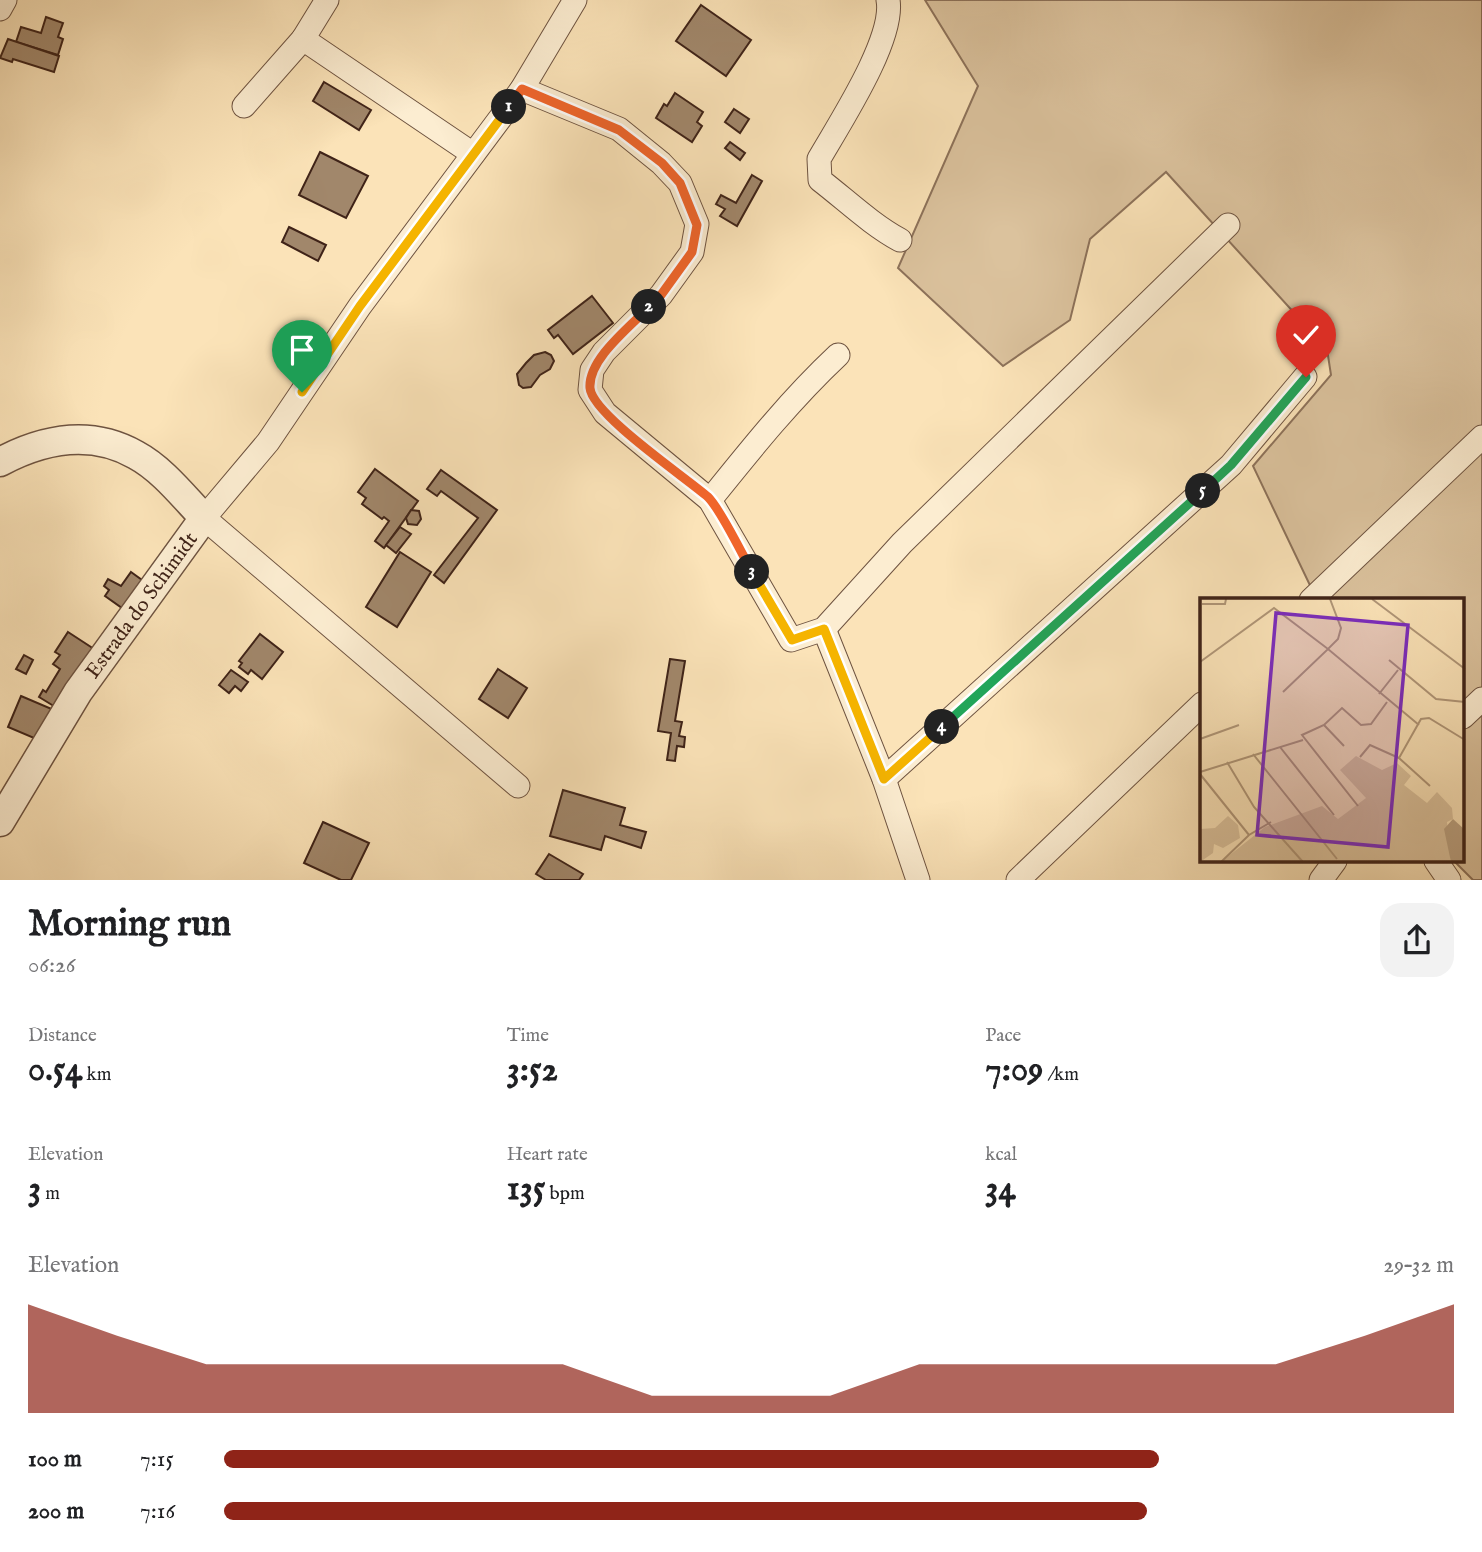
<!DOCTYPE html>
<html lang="en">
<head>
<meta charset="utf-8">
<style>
	:root { --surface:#fff; --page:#f2f2f2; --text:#202124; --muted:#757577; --accent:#8f2418 }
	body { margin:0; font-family:"IM FELL English",serif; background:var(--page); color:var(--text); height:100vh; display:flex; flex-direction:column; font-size:26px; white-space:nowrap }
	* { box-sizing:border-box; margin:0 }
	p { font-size:23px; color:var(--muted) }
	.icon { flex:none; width:38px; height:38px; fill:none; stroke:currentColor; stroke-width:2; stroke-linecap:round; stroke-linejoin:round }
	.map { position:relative; height:880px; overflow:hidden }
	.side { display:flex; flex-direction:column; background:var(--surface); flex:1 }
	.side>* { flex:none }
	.pin { position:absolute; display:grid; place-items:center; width:60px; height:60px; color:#fff; margin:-72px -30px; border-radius:50% 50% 50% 0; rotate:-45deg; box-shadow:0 0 7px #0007 }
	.pin .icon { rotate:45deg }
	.km { position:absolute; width:35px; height:35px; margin:-18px; border-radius:50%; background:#222; color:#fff; font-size:19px; line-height:35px; text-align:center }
	.round { display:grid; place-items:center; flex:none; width:74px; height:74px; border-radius:21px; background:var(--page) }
	.overview { display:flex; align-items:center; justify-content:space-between; height:119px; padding:0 28px }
	h1 { font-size:38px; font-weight:800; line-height:52px }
	.stats { display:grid; grid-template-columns:repeat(3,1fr); gap:10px; height:119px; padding:7px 28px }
	.stats div { display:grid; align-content:center }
	.stats b { font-size:35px; font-weight:800 }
	.stats small { font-size:19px; font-weight:400 }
	.stats p { font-size:19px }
	.chart { height:196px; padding:14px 28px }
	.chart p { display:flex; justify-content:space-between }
	.chart svg { width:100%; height:126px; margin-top:7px; fill:var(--accent); opacity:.7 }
	ul { padding:0 28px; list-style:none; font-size:23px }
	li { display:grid; grid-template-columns:112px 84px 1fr; align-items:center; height:52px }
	li i { height:18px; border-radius:9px; background:var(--accent) }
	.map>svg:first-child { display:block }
	.green { fill:#dbc29d; stroke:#8d725a; stroke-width:2 }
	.building { fill:#a1876b; stroke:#3f2318; stroke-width:2 }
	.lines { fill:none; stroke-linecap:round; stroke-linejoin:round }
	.minor-casing { stroke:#6e5340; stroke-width:25 }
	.tertiary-casing { stroke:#6e5340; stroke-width:31 }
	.minor { stroke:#fcedd1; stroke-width:23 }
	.tertiary { stroke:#fcedd1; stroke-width:28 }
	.split-1-casing { stroke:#fff; stroke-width:14 }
	.split-2-casing { stroke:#fff; stroke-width:14 }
	.split-3-casing { stroke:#fff; stroke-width:14 }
	.split-4-casing { stroke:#fff; stroke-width:14 }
	.split-5-casing { stroke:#fff; stroke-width:14 }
	.split-6-casing { stroke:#fff; stroke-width:14 }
	.split-1 { stroke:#f5b400; stroke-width:9 }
	.split-2 { stroke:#f0652b; stroke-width:9 }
	.split-3 { stroke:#f0652b; stroke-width:9 }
	.split-4 { stroke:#f5b400; stroke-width:9 }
	.split-5 { stroke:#22a559; stroke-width:9 }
	.split-6 { stroke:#22a559; stroke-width:9 }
	.labels { text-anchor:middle; stroke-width:7; stroke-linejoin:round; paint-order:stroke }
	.street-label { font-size:21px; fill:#3f2318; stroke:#fcedd1 }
	.inset-road { fill:none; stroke:#b09678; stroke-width:2 }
	.view { fill:#7b2cbf; fill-opacity:0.15; stroke:#7b2cbf; stroke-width:3.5 }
	.inset-edge { fill:none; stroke:#3f2318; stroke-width:3.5 }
</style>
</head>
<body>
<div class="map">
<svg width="1482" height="880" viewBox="0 0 1482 880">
	<rect width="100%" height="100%" fill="#fbe3b8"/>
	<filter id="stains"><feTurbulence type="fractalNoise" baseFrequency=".00286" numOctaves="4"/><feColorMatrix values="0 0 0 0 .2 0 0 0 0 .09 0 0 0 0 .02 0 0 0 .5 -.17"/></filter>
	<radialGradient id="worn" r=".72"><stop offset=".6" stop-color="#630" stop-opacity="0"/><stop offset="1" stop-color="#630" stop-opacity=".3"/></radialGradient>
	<path class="green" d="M 925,0 L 1482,0 L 1482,880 L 1473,880 L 1454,861 L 1463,861 L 1463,600 L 1317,600 L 1253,466 L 1331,375 L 1327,349 L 1166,172 L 1090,239 L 1070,320 L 1003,366 L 898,268 L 978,86 Z"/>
	<g class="building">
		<path d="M 701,5 L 751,40 L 726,76 L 676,41 Z"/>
		<path d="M 46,17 L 63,23 L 58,37 L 63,39 L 58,55 L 16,42 L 21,27 L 41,33 Z"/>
		<path d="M 8,39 L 59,56 L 54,72 L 13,59 L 12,62 L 0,58 Z"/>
		<path d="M 324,82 L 371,110 L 359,130 L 313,101 Z"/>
		<path d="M 675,93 L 703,112 L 697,122 L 702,126 L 692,142 L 656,118 L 664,104 L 667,106 Z"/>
		<path d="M 734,109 L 749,119 L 740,133 L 725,122 Z"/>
		<path d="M 730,142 L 745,153 L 740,160 L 725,148 Z"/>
		<path d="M 320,152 L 368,176 L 346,218 L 299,195 Z"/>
		<path d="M 752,175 L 762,181 L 737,226 L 720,216 L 725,209 L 716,204 L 721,195 L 736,203 Z"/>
		<path d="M 289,227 L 326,245 L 318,261 L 282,242 Z"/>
		<path d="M 592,296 L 613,323 L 573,354 L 558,335 L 554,338 L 548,330 Z"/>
		<path d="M 545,352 L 551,355 L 554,361 L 550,369 L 540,375 L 531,387 L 523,388 L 519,385 L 517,374 L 526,363 L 534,355 Z"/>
		<path d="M 375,469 L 418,501 L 384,548 L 375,541 L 389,521 L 384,517 L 382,519 L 362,504 L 366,498 L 358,492 Z"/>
		<path d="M 441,470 L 497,510 L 444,583 L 434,575 L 478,518 L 441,491 L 437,496 L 427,489 Z"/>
		<path d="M 411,510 L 419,511 L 421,519 L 417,525 L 408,524 L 406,518 Z"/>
		<path d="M 400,527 L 411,534 L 396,553 L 386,545 Z"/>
		<path d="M 400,552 L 431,572 L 397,627 L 366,607 Z"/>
		<path d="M 131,572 L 142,580 L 122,608 L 105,596 L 109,590 L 104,586 L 108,579 L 121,586 Z"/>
		<path d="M 68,632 L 94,649 L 57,708 L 39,697 L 43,690 L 46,692 L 60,669 L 53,664 L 60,655 L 55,652 Z"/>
		<path d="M 260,634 L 283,652 L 262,679 L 251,670 L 248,674 L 239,667 L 242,663 L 239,661 Z"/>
		<path d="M 24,655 L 33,660 L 26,674 L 16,669 Z"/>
		<path d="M 670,659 L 685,661 L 675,721 L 682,722 L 679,736 L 685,737 L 684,747 L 677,746 L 675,761 L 667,760 L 671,733 L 658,731 Z"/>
		<path d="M 498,669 L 527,688 L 508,718 L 479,699 Z"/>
		<path d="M 231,670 L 248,682 L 241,691 L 235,686 L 229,693 L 219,685 Z"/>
		<path d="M 21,696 L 54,710 L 41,741 L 8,727 Z"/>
		<path d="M 563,790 L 625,808 L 620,825 L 646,832 L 641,848 L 605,836 L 601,850 L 550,836 Z"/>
		<path d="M 323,822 L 369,843 L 351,880 L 341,880 L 304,863 Z"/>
		<path d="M 549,854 L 583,874 L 579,880 L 546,880 L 536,874 Z"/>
	</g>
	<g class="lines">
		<defs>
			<g id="minor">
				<path d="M 888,0 C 895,39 839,124 819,159 L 820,180 C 846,200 872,225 900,240"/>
				<path d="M 0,9 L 5,0"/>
				<path d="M 303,39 L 473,154"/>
				<path d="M 522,89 L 619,129 L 661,163 L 680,183 L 697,224 L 692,252 L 661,295 L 604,352 L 592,370 L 590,390 L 605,413 L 710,500 L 791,640 L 824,629 L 902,543 L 1228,225"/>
				<path d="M 244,106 L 303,39 L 327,0"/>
				<path d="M 710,500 C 751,449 791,399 838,355"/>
				<path d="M 1311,600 L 1482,437"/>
				<path d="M 824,629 L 884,779 L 918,880"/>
				<path d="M 1463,717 L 1482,699"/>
				<path d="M 884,779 L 1231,465 L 1305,377"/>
				<path d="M 518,786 L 204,518 L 268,442 L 360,306 L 522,89 L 575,0"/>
				<path d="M 1436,861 L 1449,880"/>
				<path d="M 1018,880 L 1202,704"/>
				<path d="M 1321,880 L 1335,861"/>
			</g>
			<path id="tertiary" d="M 0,462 C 43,439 90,429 136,455 C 162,469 183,496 204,518 L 78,692 L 0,822"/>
		</defs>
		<use href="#minor" class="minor-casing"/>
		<use href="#tertiary" class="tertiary-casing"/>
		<use href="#minor" class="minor"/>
		<use href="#tertiary" class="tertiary"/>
	</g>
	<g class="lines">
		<defs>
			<path id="split-1" d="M 302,392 L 360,306 L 509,107"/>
			<path id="split-2" d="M 509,107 L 522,89 L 619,130 L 662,163 L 680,183 L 697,225 L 692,252 L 661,295 L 649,307"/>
			<path id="split-3" d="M 649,307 C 630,327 588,359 590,388 C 592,414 685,477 708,497 C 721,510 742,554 752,572"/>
			<path id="split-4" d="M 752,572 L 792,640 L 824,629 L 884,779 L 942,727"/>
			<path id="split-5" d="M 942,727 L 1203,491"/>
			<path id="split-6" d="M 1203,491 L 1231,465 L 1306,377"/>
		</defs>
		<use href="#split-1" class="split-1-casing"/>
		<use href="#split-2" class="split-2-casing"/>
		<use href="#split-3" class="split-3-casing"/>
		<use href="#split-4" class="split-4-casing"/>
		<use href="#split-5" class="split-5-casing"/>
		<use href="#split-6" class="split-6-casing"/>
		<use href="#split-1" class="split-1"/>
		<use href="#split-2" class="split-2"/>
		<use href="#split-3" class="split-3"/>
		<use href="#split-4" class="split-4"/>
		<use href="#split-5" class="split-5"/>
		<use href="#split-6" class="split-6"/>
	</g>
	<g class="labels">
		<g class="street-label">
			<text transform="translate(141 605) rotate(-54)" y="7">Estrada do Schimidt</text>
		</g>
	</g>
	<g transform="translate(1200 598)">
		<rect width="264" height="264" fill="#fbe3b8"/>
		<path d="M 156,158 L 182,172 L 197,165 L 211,178 L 204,187 L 227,205 L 237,194 L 252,210 L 253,221 L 247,224 L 251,264 L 21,264 L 65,229 L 122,208 L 138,221 L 166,200 L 140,172 ZM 28,218 L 38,227 L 40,240 L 23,250 L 14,246 L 13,255 L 0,264 L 0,231 L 15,230 Z" fill="#dbc29d"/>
		<path d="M 253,221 L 264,231 L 264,264 L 251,264 L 244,231 Z" fill="#bba282"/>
		<path class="inset-road" d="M 172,1 L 265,71M 2,6 L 25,6 L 26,1M 189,62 L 236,101 L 265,104M 0,64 L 74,10 L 128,51 L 138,41 L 141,30 L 130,1M 83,94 L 128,51 L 219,127M 179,96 L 198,72M 124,127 L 144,148M 0,141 L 39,127M 80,149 L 134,217M 53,156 L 137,261M 160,159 L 170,147 L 199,160M 27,164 L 54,209 L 103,264M 0,174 L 103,142M 0,176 L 49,237M 230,188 L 199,160 L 221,121 L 229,120 L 265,142M 158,208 L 102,137 L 124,127 L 142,110 L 161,127 L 171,126 L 187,104M 21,264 L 49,237 L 71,224"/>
		<path class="view" d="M 76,15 L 208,27 L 188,249 L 57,237 Z"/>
		<rect width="264" height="264" class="inset-edge"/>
	</g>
	<rect width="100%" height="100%" filter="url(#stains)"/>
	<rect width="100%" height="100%" fill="url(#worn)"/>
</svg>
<div class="pin" style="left:302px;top:392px;background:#1e9e55"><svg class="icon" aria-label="arrive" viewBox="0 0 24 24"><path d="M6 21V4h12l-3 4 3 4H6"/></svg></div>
<div class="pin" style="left:1306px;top:377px;background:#d93025"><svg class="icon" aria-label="check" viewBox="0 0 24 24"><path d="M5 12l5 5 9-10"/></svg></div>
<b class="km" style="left:509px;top:107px">1</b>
<b class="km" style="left:649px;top:307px">2</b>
<b class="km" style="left:752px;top:572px">3</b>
<b class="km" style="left:942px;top:727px">4</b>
<b class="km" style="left:1203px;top:491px">5</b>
</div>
<section class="side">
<div class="overview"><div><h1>Morning run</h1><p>06:26</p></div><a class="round"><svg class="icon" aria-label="share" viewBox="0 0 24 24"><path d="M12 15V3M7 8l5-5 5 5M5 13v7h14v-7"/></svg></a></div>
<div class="stats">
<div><p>Distance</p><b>0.54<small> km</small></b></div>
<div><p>Time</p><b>3:52</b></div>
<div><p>Pace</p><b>7:09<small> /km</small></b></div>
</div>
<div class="stats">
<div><p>Elevation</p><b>3<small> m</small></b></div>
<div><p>Heart rate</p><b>135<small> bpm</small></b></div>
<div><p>kcal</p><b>34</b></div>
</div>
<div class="chart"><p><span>Elevation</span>29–32 m</p>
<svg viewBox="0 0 160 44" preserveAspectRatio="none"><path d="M0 44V6L10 17L20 27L30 27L40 27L50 27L60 27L70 38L80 38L90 38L100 27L110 27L120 27L130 27L140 27L150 17L160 6V44z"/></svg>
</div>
<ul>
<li><b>100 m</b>7:15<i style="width:76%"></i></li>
<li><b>200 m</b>7:16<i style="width:75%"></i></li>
</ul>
</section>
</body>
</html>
